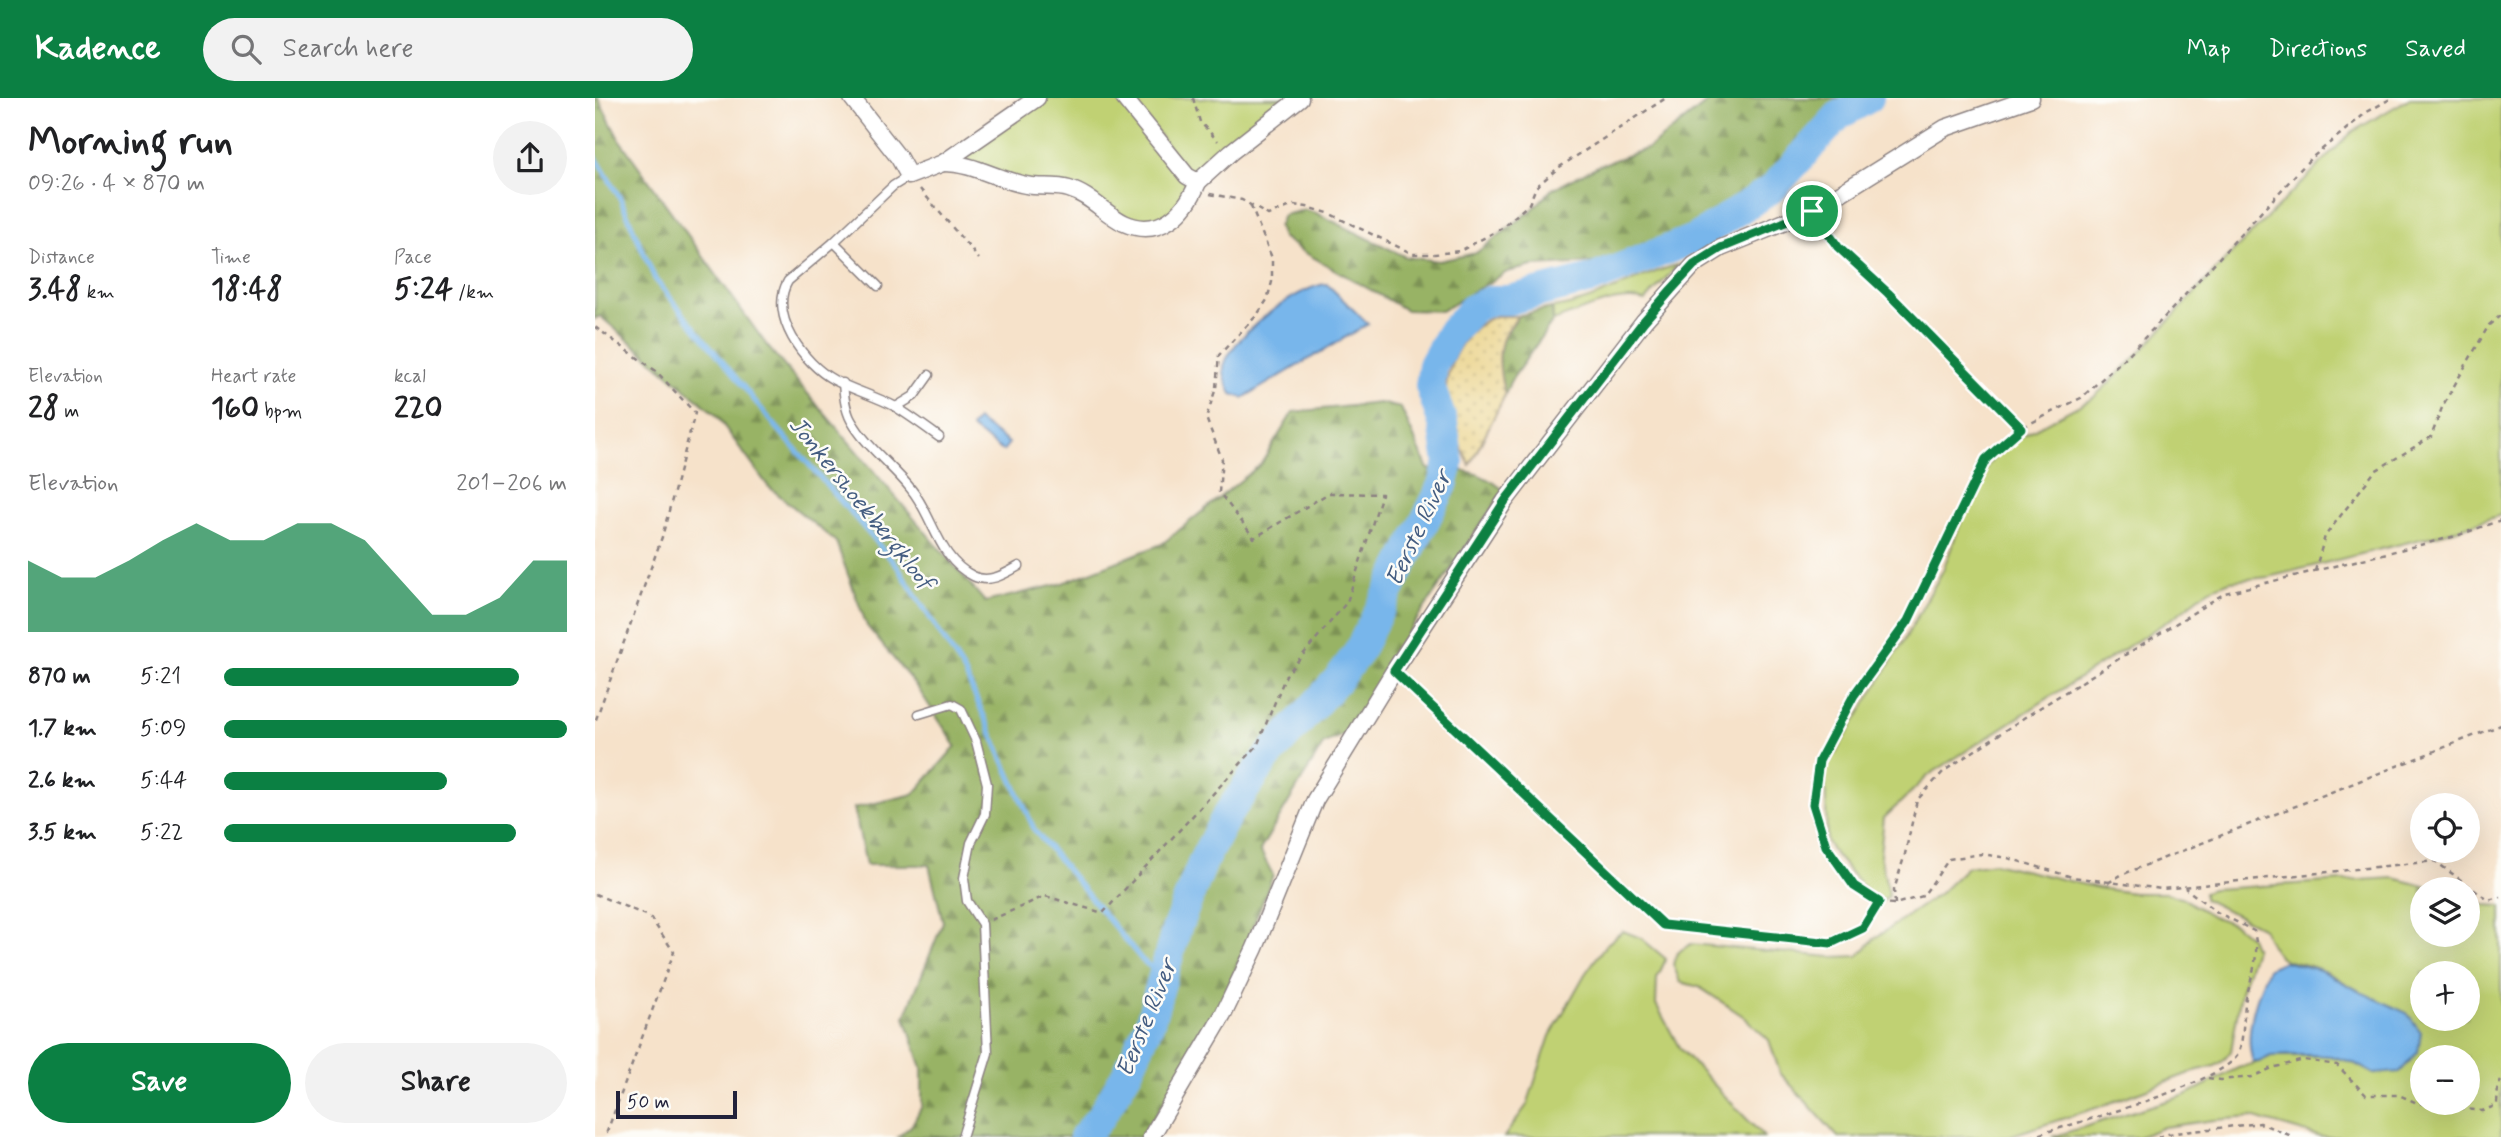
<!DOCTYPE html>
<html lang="en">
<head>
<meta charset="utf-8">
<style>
	:root { --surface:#fff; --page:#f2f2f2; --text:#202124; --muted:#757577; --accent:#0b8043 }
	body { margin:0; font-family:Mynerve,sans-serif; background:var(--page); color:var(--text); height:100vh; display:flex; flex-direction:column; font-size:26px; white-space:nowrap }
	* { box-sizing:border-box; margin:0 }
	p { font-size:23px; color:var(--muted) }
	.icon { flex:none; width:38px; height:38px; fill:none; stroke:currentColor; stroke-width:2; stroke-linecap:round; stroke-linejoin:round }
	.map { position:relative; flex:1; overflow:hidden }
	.panel { display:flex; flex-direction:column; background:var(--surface); width:595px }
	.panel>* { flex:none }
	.buttons { position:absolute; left:1815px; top:695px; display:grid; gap:14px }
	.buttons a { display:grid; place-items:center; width:70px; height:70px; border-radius:50%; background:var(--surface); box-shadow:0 7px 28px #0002; font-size:35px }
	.scale { position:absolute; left:21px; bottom:18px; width:121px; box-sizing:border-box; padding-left:7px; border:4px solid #22223b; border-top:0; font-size:19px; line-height:24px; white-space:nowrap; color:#22223b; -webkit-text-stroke:5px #fdfcf7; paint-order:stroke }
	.pin { position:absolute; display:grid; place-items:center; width:60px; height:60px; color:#fff; margin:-30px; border:4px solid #fff; border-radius:50%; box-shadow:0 2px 7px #0007 }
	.round { display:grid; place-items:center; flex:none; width:74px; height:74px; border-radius:37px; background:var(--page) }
	.headline { display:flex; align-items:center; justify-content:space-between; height:119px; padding:0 28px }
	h1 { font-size:38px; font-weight:700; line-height:52px }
	.stats { display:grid; grid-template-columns:repeat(3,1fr); gap:10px; height:119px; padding:7px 28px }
	.stats div { display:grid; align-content:center }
	.stats b { font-size:30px; font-weight:700 }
	.stats small { font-size:19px; font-weight:400 }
	.stats p { font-size:19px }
	.chart { height:196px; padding:14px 28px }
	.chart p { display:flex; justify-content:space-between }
	.chart svg { width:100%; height:126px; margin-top:7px; fill:var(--accent); opacity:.7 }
	.action { display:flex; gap:14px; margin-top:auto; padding:14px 28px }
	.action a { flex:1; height:80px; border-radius:42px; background:var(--accent); color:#fff; font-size:28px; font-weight:700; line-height:80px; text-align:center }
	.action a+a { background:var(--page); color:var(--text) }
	ul { padding:0 28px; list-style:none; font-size:23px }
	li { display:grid; grid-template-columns:112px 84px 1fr; align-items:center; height:52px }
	li i { height:18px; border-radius:9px; background:var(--accent) }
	header { display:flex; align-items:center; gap:42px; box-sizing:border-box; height:98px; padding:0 35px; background:var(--accent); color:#fff }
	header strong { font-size:33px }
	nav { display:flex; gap:38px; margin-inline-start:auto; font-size:24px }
	.search { width:490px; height:63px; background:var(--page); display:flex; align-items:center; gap:18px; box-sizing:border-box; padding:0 24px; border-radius:38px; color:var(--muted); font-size:26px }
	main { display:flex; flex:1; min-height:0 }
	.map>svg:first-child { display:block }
	.grass { fill:#c0d173; stroke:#717a57; stroke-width:2; fill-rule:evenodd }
	.forest { fill:url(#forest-firs); stroke:#5d6a50; stroke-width:2 }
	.sand { fill:url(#sand-dots); stroke:#887e6c; stroke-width:2 }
	.water { fill:#78b6eb; stroke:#4d6c93; stroke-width:2 }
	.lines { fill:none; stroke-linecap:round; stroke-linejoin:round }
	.stream { stroke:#78b6eb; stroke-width:5 }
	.river { stroke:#78b6eb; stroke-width:30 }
	.service-casing { stroke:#8c8282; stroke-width:11 }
	.minor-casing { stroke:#8c8282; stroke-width:19 }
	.path { stroke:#8c8282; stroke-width:2.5; stroke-dasharray:5 5; stroke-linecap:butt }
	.service { stroke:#fff; stroke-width:8 }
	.minor { stroke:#fff; stroke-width:16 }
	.route-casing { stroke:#fff; stroke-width:14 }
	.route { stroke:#0b8043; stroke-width:9 }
	.labels { text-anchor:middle; stroke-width:5; stroke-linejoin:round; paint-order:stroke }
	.water-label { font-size:24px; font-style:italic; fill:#445d81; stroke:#fdfcf7 }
</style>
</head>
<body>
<header>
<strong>Kadence</strong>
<div class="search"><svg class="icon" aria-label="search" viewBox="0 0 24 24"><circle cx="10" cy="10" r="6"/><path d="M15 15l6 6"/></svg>Search here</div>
<nav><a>Map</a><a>Directions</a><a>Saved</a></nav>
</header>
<main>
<section class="panel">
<div class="headline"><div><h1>Morning run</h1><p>09:26 · 4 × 870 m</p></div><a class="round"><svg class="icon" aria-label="share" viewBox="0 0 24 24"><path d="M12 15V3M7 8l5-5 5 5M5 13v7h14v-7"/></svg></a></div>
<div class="stats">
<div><p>Distance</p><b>3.48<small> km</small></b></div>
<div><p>Time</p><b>18:48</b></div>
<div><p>Pace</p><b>5:24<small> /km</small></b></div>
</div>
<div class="stats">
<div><p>Elevation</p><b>28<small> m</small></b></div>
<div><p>Heart rate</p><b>160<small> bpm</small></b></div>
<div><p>kcal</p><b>220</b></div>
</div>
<div class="chart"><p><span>Elevation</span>201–206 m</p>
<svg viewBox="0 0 160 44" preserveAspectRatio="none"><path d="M0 44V19L10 25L20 25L30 19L40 12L50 6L60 12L70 12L80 6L90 6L100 12L110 25L120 38L130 38L140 32L150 19L160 19V44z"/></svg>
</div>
<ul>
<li><b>870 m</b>5:21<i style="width:86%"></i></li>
<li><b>1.7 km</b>5:09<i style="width:100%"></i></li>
<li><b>2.6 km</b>5:44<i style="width:65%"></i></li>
<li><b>3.5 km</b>5:22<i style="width:85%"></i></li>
</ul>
<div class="action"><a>Save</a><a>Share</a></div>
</section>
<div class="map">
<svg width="1906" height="1039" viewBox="0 0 1906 1039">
	<defs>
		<pattern id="forest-firs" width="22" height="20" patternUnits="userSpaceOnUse" patternTransform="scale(1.75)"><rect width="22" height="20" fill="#98b365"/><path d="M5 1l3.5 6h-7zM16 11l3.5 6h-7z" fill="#7c9154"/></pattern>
		<pattern id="sand-dots" width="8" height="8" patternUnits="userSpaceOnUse" patternTransform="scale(1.75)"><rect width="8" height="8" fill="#eeda9e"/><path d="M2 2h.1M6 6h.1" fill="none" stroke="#ccbb89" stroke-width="1.8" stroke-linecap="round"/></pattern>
	</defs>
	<rect width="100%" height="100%" fill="#fdfcf7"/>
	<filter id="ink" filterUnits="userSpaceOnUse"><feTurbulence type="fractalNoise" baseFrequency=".0143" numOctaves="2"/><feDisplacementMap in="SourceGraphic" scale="14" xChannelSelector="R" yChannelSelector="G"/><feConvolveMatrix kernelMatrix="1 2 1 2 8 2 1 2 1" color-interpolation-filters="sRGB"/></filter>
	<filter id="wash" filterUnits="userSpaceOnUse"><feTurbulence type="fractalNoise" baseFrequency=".00686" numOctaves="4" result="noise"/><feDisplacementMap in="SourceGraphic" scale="28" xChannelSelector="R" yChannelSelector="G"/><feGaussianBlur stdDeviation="1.57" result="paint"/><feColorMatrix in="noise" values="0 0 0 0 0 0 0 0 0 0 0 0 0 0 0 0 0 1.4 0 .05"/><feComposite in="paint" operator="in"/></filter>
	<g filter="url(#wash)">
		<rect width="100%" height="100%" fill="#f6e2ca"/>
		<g class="grass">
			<path d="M 450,0 L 523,0 L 595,91 L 571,121 L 549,125 L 365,61 Z"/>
			<path d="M 535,0 L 698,0 L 603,77 L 592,72 Z"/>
			<path d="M 1815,0 L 1906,0 L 1906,417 L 1850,435 L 1674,479 L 1635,483 L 1613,492 L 1582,517 L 1334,677 L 1289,720 L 1285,757 L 1294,798 L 1288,802 L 1275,797 L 1237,753 L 1232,744 L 1230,672 L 1308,544 L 1348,472 L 1376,397 L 1392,368 L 1410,347 L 1498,300 L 1536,264 L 1633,159 L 1757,34 Z"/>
			<path d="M 1083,167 L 1050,203 C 1022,195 985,214 958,223 L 957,210 C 1001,205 1040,177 1083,167 Z"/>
			<path d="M 1399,765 L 1503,790 L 1538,795 L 1572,795 L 1589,801 L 1617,818 L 1641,827 L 1655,839 L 1660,851 L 1646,894 L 1636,953 L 1628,963 L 1620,968 L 1600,973 L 1504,1009 L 1411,1039 L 1243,1039 L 1185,975 L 1174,942 L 1148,918 L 1104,889 L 1085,884 L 1078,866 L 1083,854 L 1096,846 L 1236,859 L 1263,858 L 1280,840 L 1344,796 L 1372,769 Z"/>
			<path d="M 1799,780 L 1840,791 L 1827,791 L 1827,836 L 1872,836 L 1873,801 L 1889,807 L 1906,808 L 1906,1039 L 1726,1039 L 1657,1019 L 1619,1022 L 1569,1029 L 1543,1039 L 1457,1039 L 1591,997 L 1643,970 L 1664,964 L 1676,958 L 1735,958 L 1757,964 L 1779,976 L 1766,894 C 1753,887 1740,878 1726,872 C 1691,857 1685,874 1668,830 L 1609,801 L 1609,794 L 1618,791 ZM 1827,875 L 1872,875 L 1872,920 L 1827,920 ZM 1827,959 L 1872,959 L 1872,1004 L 1827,1004 Z"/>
			<path d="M 1028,833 L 1046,840 L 1071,861 L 1062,880 L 1061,906 L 1085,951 L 1169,1039 L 909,1039 L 932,1007 L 955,938 L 990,876 L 1011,847 Z"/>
		</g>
		<g class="forest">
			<path d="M 0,0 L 3,0 L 24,41 L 173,249 L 390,504 L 465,486 L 567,446 L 666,366 L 698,314 L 785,305 L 806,310 L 833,371 C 869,372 880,370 909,392 L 802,551 L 760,632 L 729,645 L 665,752 L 678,777 L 623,916 L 547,1039 L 303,1039 L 317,1027 L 327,1008 L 327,970 L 310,919 L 348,824 L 334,767 L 271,767 L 259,710 L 319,696 L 361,648 L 322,589 L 272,528 L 241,444 L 173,388 L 120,316 L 5,218 L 0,221 Z"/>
			<path d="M 1118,0 L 1247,0 L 1221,24 L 1184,67 L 1153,93 L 1111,120 L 1054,149 L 1000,165 L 938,168 L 912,174 L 846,213 L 811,212 L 707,153 L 687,139 L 683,129 L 688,117 L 710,112 L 721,115 L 811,159 L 844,163 L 881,155 L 937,112 L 957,91 L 1005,67 L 1054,50 Z"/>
			<path d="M 957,210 L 958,223 L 915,284 L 910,297 C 905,279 900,254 910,236 C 914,229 919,226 922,218 Z"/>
		</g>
		<path class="sand" d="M 901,218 L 922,218 C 919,226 914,229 910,236 C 900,254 905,279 910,297 L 875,367 C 865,347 852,323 851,301 C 849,268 870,228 901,218 Z"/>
		<g class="water">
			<path d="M 732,186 L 773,226 L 648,300 L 637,296 C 633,287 626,275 630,265 C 640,236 703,188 732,186 Z"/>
			<path d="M 382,322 L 414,345 L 408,353 L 376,330 Z"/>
			<path d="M 1689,863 L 1725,872 L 1766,894 L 1812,915 L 1826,934 L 1823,954 L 1805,974 L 1779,976 L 1757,964 L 1735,958 L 1708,957 L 1676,958 L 1664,964 L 1658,964 C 1648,935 1662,898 1673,870 Z"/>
		</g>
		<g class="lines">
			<path class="stream" d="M 0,58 L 25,100 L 60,181 L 178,325 L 302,468 L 369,573 L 440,733 L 547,862 L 569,880"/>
			<path class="river" d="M 489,1039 L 506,1018 L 533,973 L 555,924 L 582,829 L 609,761 L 632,717 L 671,661 L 743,581 L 762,556 L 848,387 L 854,365 L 848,325 L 835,288 L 838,267 L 855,236 L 878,210 L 897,202 L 914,202 L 997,181 L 1101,140 L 1178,90 L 1244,17 L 1274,0"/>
		</g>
	</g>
	<g filter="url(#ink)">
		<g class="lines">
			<defs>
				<g id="service">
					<path d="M 314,78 L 298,88 L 239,144 L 193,183 C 173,217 209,266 239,282 C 258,292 280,298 299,308 C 314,317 329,328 344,339"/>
					<path d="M 239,144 L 283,188"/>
					<path d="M 248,285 C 249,297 250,311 256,322 C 271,349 297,367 316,391 C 339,419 343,461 378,478 C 394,486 410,476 424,468"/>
					<path d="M 301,309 L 319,298 L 334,277"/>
					<path d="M 324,616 L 357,606 L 366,611 L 381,643 L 392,686 L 390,716 L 376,745 L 369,780 L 372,803 L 387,826 L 393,955 L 367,1039"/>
				</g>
				<g id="minor">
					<path d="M 257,0 L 304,60 L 314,78 L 348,65 L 442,0"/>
					<path d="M 529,0 L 592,78 L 603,84 L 636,54 L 705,0"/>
					<path d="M 348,65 C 379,65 402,82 431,87 C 445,90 461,87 474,91 C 495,97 510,116 529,125 C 564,141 591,115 603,84"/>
					<path d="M 556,1039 L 628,917 L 660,850 L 720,702 L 799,573 L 910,403 L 1049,223 L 1099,167 L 1126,150 L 1217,113 L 1350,30 L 1436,0"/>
				</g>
			</defs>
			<use href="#service" class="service-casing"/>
			<use href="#minor" class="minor-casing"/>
			<g class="path">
				<path d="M 598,0 L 605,24 L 623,43"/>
				<path d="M 325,91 L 384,161"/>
				<path d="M 615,96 L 647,102 L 673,117 L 699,107 L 712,109 L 733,115 L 818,156 L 840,156 L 865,153 L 907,130 L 934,106 L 941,89 L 963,70 L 1071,0"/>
				<path d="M 1226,125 L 1243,149 L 1293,195 L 1426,330"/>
				<path d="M 0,229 L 61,273 L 100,315 L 67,439 L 0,624"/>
				<path d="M 1720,473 L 1730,438 L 1780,373 L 1836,339 L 1848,307 L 1894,227 L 1906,217"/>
				<path d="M 811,584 L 1068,827 L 1236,845 L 1268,830 L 1284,805 L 1259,788 L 1231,748 L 1218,706 L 1224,663 L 1259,597 L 1313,523 L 1390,361 L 1426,330 L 1486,300 L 1532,258 L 1578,210 L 1714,62 L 1772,14 L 1797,0"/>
				<path d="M 1513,785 L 1526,777 L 1906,627"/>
				<path d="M 0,796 L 55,819 L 79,854 L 10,1039"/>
				<path d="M 1284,805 L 1300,806 L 1328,798 L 1354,761 L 1386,756 L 1413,760 L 1477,779 L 1567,791 L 1840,763 L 1893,802 L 1906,799"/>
				<path d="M 1300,806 L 1299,792 L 1310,756 L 1322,702 L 1349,673 L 1430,619 L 1630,495 L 1861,438 L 1906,422"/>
				<path d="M 396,822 L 450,798 L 508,815 L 662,648 L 691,577 L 752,504 L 787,396 L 734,395 L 659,440 L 624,394 L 627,361 L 611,320 L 621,290 L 624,257 L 662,217 L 672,202 L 677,184 L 677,160 L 655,106"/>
				<path d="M 1613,980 L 1626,982 L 1657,979 L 1677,970 L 1709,962 L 1742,967 L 1771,997 L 1804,997 L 1822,1005 L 1887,1013 L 1902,1007 L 1903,988 L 1906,983"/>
				<path d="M 1435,1039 C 1477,1026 1620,988 1642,958 C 1649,947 1648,914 1651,900 C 1657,876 1665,858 1659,833 L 1622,814 L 1590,790"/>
				<path d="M 1563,1039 L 1573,1036 L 1665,1025 L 1699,1039"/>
			</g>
			<use href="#service" class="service"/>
			<use href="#minor" class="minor"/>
		</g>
	</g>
	<g class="lines" filter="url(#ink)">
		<defs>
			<path id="route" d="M 1217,113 L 1243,149 L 1293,195 L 1426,330 L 1391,361 L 1313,523 L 1259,597 L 1224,663 L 1218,706 L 1231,748 L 1259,788 L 1284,804 L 1268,830 L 1236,845 L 1068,827 L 799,573 L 910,403 L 1049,223 L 1076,192 L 1099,167 L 1126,150 Z"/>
		</defs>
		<use href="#route" class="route-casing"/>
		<use href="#route" class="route"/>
	</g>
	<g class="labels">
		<g class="water-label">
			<text transform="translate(267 405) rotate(51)" y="8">Jonkershoekbergkloof</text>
			<text transform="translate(823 430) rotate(-65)" y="8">Eerste River</text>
			<text transform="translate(551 920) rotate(-68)" y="8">Eerste River</text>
		</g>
	</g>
</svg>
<div class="buttons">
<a><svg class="icon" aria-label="locate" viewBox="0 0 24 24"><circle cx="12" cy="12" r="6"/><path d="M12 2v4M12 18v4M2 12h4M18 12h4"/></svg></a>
<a><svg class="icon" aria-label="layers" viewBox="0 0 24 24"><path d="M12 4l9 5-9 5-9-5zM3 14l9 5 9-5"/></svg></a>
<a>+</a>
<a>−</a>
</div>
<div class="scale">50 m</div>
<div class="pin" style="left:1217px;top:113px;background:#1e9e55"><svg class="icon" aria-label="arrive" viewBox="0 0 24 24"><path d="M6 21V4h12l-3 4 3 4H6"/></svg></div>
</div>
</main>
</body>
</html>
